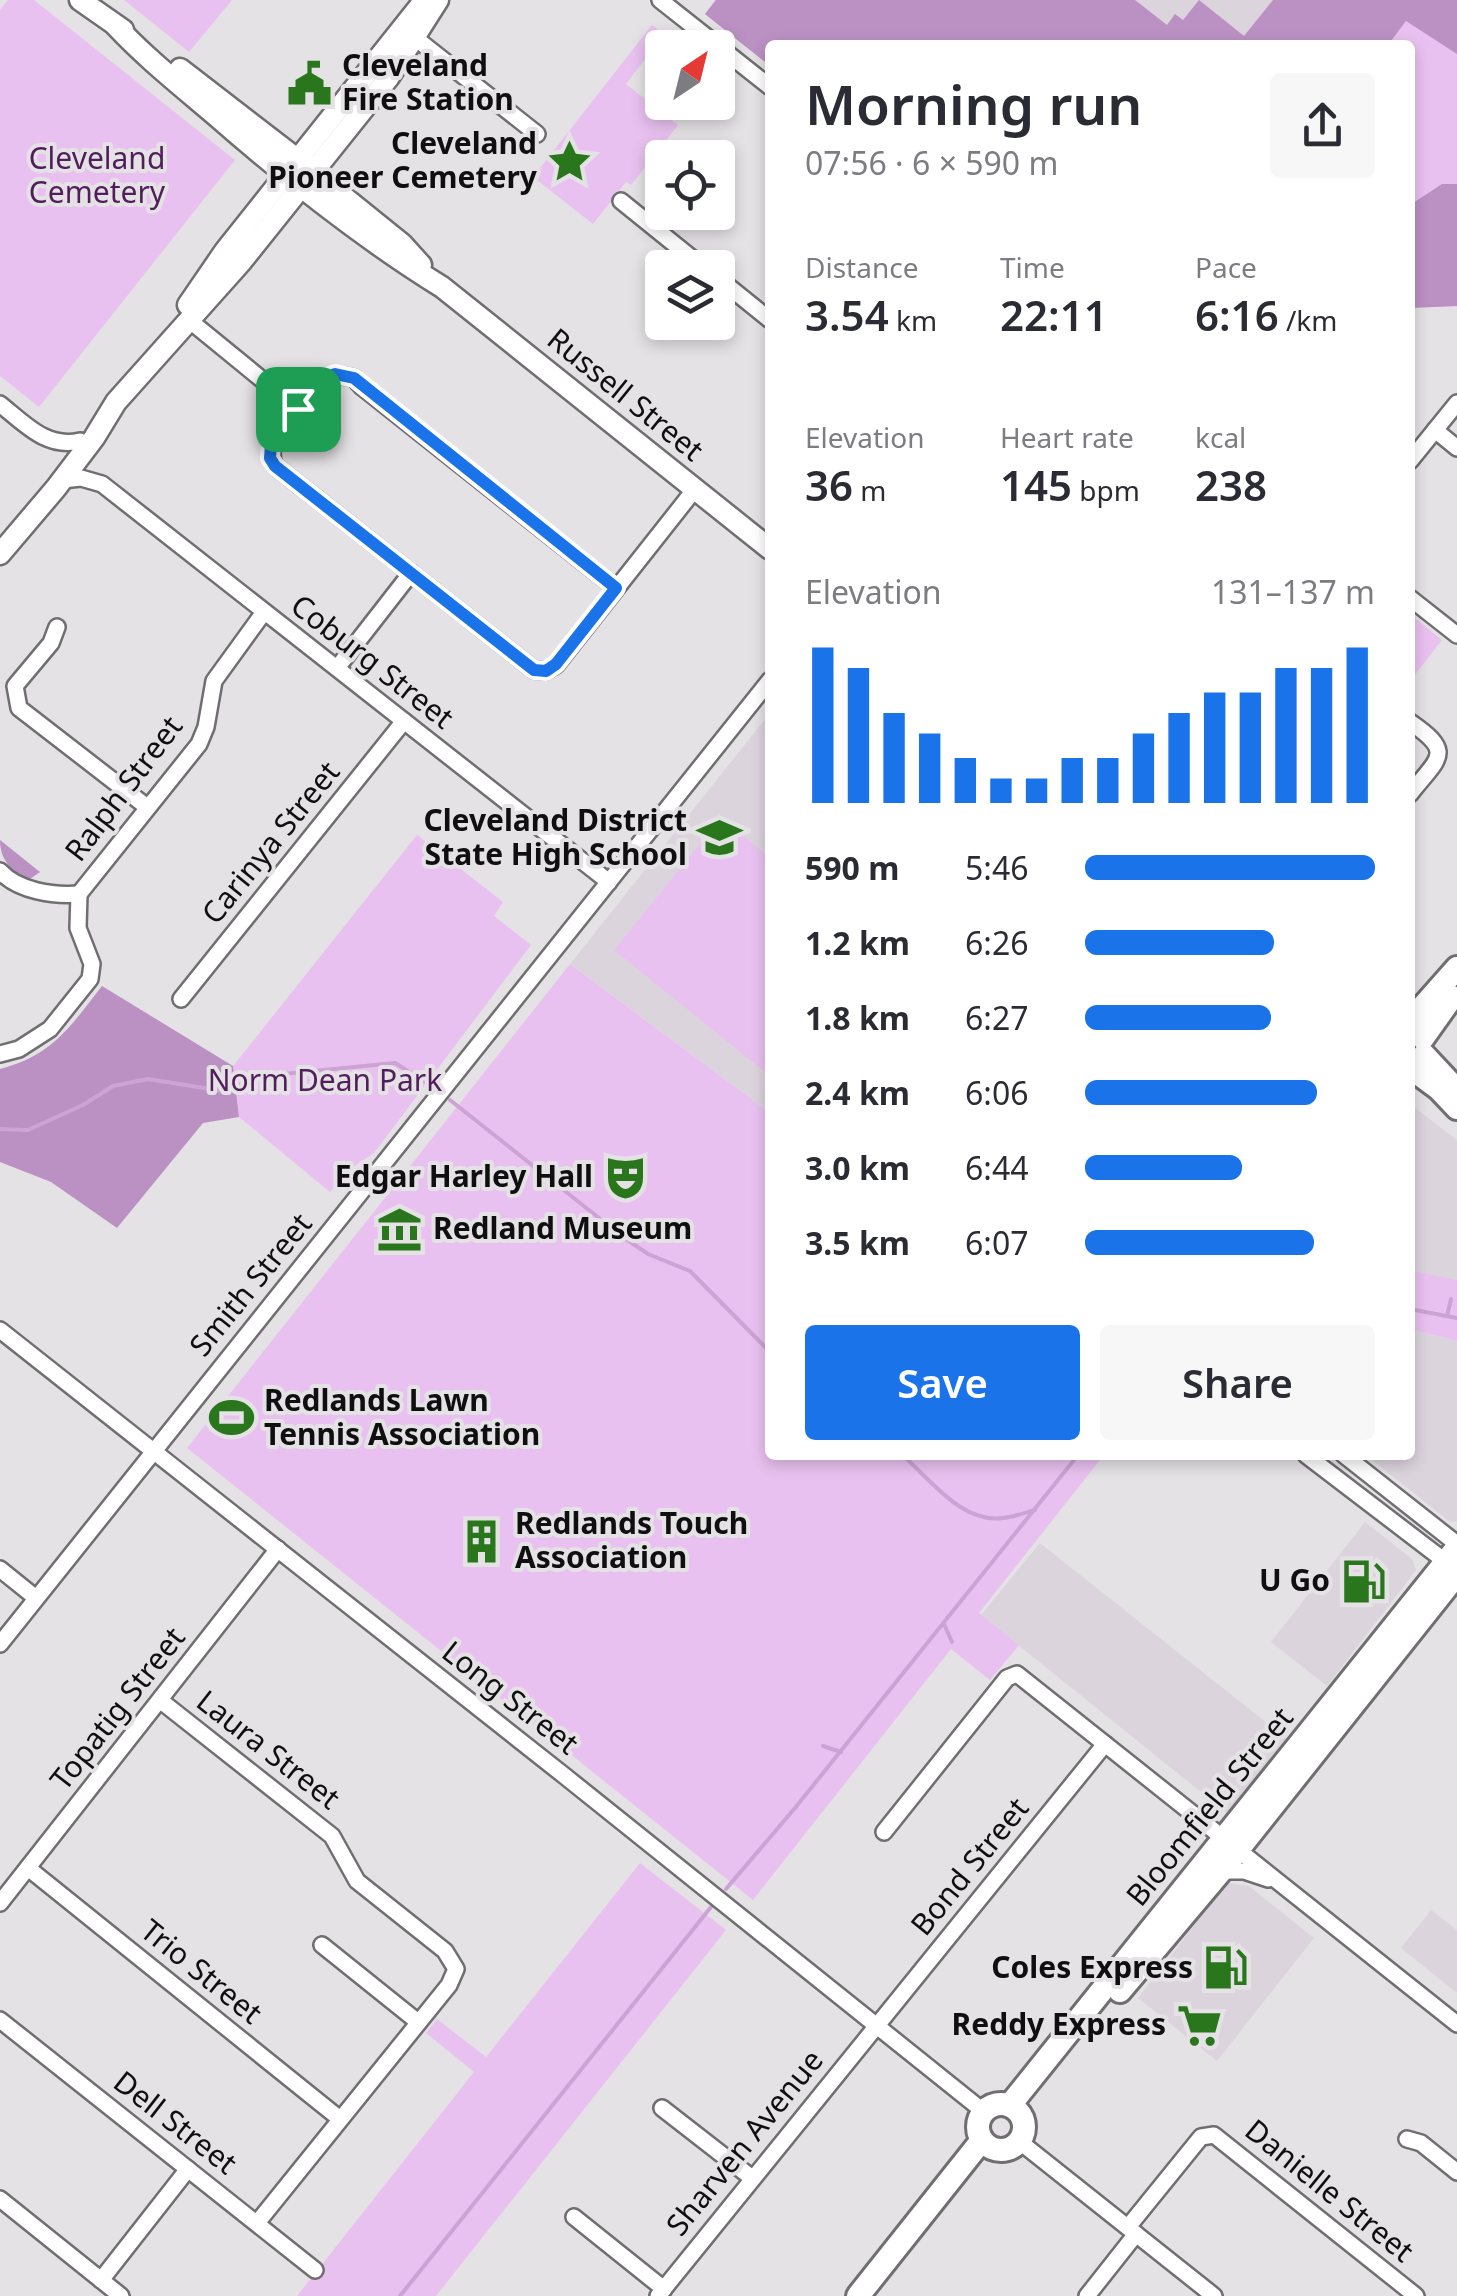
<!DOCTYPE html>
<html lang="en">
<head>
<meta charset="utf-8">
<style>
	:root { --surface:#fff; --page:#f7f7f7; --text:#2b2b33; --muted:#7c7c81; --accent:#1a73e8 }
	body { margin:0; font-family:"Noto Sans",sans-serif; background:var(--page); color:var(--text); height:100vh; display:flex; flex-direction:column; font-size:38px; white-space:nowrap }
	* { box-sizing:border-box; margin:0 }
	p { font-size:32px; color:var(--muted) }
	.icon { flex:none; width:55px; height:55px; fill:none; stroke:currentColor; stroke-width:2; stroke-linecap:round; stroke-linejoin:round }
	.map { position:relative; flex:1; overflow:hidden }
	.side { position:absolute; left:765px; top:40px; width:650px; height:1420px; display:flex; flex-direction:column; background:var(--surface); border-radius:10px; box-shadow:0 5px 15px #0003 }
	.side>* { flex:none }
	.needle { width:65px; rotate:35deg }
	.buttons { position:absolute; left:645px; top:30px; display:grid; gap:20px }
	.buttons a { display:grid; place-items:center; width:90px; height:90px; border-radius:10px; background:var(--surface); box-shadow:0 5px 15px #0003; font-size:50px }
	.pin { position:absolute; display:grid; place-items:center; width:85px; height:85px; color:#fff; margin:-42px; border-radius:20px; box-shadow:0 5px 15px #0006 }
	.round { display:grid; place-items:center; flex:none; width:105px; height:105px; border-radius:10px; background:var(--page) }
	.headline { display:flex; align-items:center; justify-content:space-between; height:170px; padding:0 40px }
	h1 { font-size:55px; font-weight:600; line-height:75px }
	.metrics { display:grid; grid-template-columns:repeat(3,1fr); gap:15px; height:170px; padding:10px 40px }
	.metrics div { display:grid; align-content:center }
	.metrics b { font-size:42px; font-weight:600 }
	.metrics small { font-size:28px; font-weight:400 }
	.metrics p { font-size:28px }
	.chart { height:280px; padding:20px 40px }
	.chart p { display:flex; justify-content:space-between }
	.chart svg { width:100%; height:180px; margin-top:10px; stroke:var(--accent); stroke-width:6 }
	.cta { display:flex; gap:20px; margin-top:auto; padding:20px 40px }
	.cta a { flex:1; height:115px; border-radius:10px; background:var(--accent); color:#fff; font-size:40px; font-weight:600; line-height:115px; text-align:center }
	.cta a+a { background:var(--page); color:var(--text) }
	ul { padding:0 40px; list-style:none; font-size:32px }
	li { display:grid; grid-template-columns:160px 120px 1fr; align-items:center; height:75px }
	li i { height:25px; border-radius:12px; background:var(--accent) }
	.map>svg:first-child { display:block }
	.built { fill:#dcd4dd }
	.green { fill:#e9c1f0 }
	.forest { fill:#bb91c3 }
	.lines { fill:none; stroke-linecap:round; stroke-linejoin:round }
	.stream { stroke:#cda2d5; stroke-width:4 }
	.minor-casing { stroke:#706e71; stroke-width:20 }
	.major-casing { stroke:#706e71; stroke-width:25 }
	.highway-casing { stroke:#706e71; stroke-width:28 }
	.minor { stroke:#fff; stroke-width:15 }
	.major { stroke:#fff; stroke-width:20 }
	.highway { stroke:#fff; stroke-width:22 }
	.route-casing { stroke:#fff; stroke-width:20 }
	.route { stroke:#1a73e8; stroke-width:12 }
	.labels { text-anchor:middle; stroke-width:8; stroke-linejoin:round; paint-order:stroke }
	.poi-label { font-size:30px; font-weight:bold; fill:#0f0f10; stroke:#e5e2e5; text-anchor:end }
	.park-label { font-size:30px; fill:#511e5b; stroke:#e5e2e5 }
	.street-label { font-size:30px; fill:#0f0f10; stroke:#e5e2e5 }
</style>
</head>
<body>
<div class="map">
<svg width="1457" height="2296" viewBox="0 0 1457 2296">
	<rect width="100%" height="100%" fill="#e5e2e5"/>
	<g class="built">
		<path d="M 1135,0 L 1273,0 L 1244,37 L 1199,1 L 1183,20 L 1167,25 Z"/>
		<path d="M 770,713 L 770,1113 L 570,964 Z"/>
		<path d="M 1410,1104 L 1457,1140 L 1457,1280 L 1410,1270 Z"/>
		<path d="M 1410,1329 L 1457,1341 L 1457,1521 L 1450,1522 L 1366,1455 L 1410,1455 Z"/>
		<path d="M 1365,1522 L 1412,1559 L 1416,1570 L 1327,1686 L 1271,1642 Z"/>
		<path d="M 1040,1543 L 1287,1739 L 1227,1813 L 981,1615 Z"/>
		<path d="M 1227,1883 L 1249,1886 L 1314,1938 L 1217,2061 L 1138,1998 Z"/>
		<path d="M 1431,1910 L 1457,1930 L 1457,1993 L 1401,1948 Z"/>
	</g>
	<g class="green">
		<path d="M 8,0 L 34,0 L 235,160 L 39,407 L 0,376 L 0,10 Z"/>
		<path d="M 124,0 L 232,0 L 189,52 Z"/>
		<path d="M 715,0 L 1135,0 L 1167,25 L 1175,14 L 1183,20 L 1199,0 L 1244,36 L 1273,0 L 1457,0 L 1457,306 L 1410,308 L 1410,45 L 770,45 L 770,66 L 705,14 Z"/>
		<path d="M 652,25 L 664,34 L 626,84 L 678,125 L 631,185 L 626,182 L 593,224 L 533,177 Z"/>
		<path d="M 1410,614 L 1442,640 L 1410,681 Z"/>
		<path d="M 721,818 L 770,858 L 770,1076 L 614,950 Z"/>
		<path d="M 417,835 L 503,902 L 494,916 L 531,945 L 374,1153 L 356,1165 L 330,1192 L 239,1117 L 233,1066 Z"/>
		<path d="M 570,964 L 770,1113 L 770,1455 L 1104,1455 L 979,1613 L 1019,1645 L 990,1680 L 951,1649 L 753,1900 L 187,1448 Z"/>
		<path d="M 1410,1270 L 1457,1280 L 1457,1341 L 1410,1329 Z"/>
		<path d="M 640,1863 L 726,1930 L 436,2296 L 297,2296 L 474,2072 L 426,2033 L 437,2019 L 486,2057 Z"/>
	</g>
	<g class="forest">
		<path d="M 716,0 L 1135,0 L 1167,25 L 1175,14 L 1183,20 L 1199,0 L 1244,36 L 1273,0 L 1457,0 L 1457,54 L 1406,21 L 1391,41 L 1392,45 L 770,45 L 770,66 L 705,14 Z"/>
		<path d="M 1442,184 L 1457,184 L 1457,306 L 1410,308 L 1410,205 Z"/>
		<path d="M 0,840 L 40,872 L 27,881 C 11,870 0,860 0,840 Z"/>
		<path d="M 102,986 L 233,1066 L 239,1117 L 203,1123 L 117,1228 L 51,1182 L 0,1162 L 0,1069 C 53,1055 70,1027 102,986 Z"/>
	</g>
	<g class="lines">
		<g class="stream">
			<path d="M 450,1100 L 623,1237 L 648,1254 L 690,1271 L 770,1352"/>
			<path d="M 0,1129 L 28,1130 L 83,1105 L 113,1086 L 148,1079 L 223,1091 L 263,1076 L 395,1063 L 430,1085"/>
			<path d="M 1410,1309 L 1457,1318"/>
			<path d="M 1447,1316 L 1451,1299"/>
			<path d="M 902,1455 C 929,1477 961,1524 1003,1518 C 1013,1517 1024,1513 1035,1510"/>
			<path d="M 944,1624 L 952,1642"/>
			<path d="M 823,1746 L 841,1752"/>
			<path d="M 726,1889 L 795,1808 L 1078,1455"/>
			<path d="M 400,2296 L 711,1907"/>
		</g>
		<defs>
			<g id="minor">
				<path d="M 660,0 L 770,87"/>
				<path d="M 414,37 L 537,134"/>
				<path d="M 621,201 L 704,268"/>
				<path d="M 718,278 L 770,320"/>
				<path d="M 189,320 L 298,409 C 315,390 326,369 354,378 L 362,387 L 616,588"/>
				<path d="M 0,404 C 25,424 47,449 80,441"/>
				<path d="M 298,409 C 285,427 264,444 275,466 L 411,573"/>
				<path d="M 1435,430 L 1457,448"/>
				<path d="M 1410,461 L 1457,403"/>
				<path d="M 62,480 L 81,478 L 102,484 L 609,882"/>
				<path d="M 1410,598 L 1457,635"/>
				<path d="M 57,627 L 51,643 L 15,686 L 19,708 L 147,807"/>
				<path d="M 337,668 L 411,573 L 534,670 L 546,671 L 556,665 L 695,489"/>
				<path d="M 1410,722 C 1455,753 1439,757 1410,794"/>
				<path d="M 0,871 C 18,891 53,896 79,894"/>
				<path d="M 79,894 L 199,744 L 206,727 L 214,681 L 264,612"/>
				<path d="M 181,999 L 404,721"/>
				<path d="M 0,1054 L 19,1049 L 50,1029 L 90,979 L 92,964 L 78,928 L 79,894"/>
				<path d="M 0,1330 L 566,1777 L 983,2111"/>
				<path d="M 1306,1455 L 1450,1565"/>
				<path d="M 1344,1455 L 1457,1544"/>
				<path d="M 0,1569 L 36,1598"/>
				<path d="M 0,1644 L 770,680"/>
				<path d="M 161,1701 L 332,1836 L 357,1881 L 445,1951 L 456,1969 L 449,1985 L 257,2223"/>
				<path d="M 884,1832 L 1007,1678 L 1017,1674 L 1457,2024"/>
				<path d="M 28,1868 L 340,2119"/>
				<path d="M 1221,1871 L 1244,1871 L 1268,1879"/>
				<path d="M 0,1903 L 278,1549"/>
				<path d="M 322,1945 L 418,2022"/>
				<path d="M 0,2020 L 315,2270"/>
				<path d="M 662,2108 L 752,2178"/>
				<path d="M 1407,2139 L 1421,2143 L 1457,2172"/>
				<path d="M 1019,2141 L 1214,2296"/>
				<path d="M 0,2199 L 121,2296"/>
				<path d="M 574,2217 L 664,2289"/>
				<path d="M 1128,2227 L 1201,2137 L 1214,2135 L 1416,2296"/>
				<path d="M 101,2280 L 188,2169"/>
				<path d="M 658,2296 L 1105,1744"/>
				<path d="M 1087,2296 L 1136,2234"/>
			</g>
			<g id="major">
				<path d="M 80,0 L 123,30"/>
				<path d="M 116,26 C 146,58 180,85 214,114 C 286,177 361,237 442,287 L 770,549"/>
				<path d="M 180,69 L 298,160 L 402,244 L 421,265"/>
				<path d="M 188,305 L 225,251 L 424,1"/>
				<path d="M 0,554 L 56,488 L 94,438 L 116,402 L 241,262 L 389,77 L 438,0"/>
			</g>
			<g id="highway">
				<path d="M 1410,1021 L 1457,968"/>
				<path d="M 1423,1038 L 1452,997"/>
				<path d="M 1424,1055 L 1452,1085"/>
				<path d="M 1412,1069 L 1439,1089 L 1457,1108"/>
				<path d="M 1120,1991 L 1221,1871 L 1457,1574"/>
				<circle cx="1001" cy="2127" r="23"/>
				<path d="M 1010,2105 L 1457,1548"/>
				<path d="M 858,2296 L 982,2140"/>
			</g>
		</defs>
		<use href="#minor" class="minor-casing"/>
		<use href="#major" class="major-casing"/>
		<use href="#highway" class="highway-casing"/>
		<use href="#minor" class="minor"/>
		<use href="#major" class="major"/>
		<use href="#highway" class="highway"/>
	</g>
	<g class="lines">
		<defs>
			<path id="route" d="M 335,374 L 354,378 L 616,588 L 556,664 L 546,671 L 534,670 L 275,466 L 270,458 L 271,445 L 325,378 Z"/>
		</defs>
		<use href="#route" class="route-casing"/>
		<use href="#route" class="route"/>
	</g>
	<defs>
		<symbol id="civic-bare" viewBox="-9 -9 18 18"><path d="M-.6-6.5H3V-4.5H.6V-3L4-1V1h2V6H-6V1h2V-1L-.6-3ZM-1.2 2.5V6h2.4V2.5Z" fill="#2a761d" stroke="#e5e2e5" stroke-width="2.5" paint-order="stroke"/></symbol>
		<symbol id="sight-bare" viewBox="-9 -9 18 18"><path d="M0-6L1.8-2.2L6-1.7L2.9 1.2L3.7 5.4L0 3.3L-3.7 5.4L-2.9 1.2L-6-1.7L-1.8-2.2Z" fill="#2a761d" stroke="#e5e2e5" stroke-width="2.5" paint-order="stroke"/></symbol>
		<symbol id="school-bare" viewBox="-9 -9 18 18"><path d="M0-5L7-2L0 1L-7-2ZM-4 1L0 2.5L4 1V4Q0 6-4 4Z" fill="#2a761d" stroke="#e5e2e5" stroke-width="2.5" paint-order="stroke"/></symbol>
		<symbol id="theatre-bare" viewBox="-9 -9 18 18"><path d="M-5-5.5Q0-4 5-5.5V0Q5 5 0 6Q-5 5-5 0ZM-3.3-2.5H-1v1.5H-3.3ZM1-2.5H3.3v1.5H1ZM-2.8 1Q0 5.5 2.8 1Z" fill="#2a761d" stroke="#e5e2e5" stroke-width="2.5" paint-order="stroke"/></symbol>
		<symbol id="museum-bare" viewBox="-9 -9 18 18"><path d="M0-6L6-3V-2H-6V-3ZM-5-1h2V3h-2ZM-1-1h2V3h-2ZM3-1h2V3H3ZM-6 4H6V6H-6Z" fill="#2a761d" stroke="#e5e2e5" stroke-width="2.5" paint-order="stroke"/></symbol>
		<symbol id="stadium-bare" viewBox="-9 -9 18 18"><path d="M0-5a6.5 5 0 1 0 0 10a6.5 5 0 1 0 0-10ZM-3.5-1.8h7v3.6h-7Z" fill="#2a761d" stroke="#e5e2e5" stroke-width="2.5" paint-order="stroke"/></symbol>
		<symbol id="building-bare" viewBox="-9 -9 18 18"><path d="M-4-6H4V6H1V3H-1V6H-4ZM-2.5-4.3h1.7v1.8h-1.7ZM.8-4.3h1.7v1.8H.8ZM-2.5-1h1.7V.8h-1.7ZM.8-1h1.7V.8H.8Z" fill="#2a761d" stroke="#e5e2e5" stroke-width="2.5" paint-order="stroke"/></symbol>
		<symbol id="fuel-bare" viewBox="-9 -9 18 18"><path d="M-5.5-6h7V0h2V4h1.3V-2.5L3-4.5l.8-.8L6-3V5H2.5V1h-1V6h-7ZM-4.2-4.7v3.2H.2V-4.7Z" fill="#2a761d" stroke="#e5e2e5" stroke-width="2.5" paint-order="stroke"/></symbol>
		<symbol id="supermarket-bare" viewBox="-9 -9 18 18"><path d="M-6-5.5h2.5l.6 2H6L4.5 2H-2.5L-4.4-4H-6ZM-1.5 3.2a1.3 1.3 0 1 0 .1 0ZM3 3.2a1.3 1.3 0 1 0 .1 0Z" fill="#2a761d" stroke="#e5e2e5" stroke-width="2.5" paint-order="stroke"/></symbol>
	</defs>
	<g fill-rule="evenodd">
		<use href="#civic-bare" x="278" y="52" width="63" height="63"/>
		<use href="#sight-bare" x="538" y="130" width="63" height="63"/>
		<use href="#school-bare" x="688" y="806" width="63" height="63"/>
		<use href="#theatre-bare" x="594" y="1146" width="63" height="63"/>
		<use href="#museum-bare" x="368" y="1198" width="63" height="63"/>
		<use href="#stadium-bare" x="200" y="1386" width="63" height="63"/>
		<use href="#building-bare" x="450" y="1510" width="63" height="63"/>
		<use href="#fuel-bare" x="1332" y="1550" width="63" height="63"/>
		<use href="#fuel-bare" x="1194" y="1936" width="63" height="63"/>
		<use href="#supermarket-bare" x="1168" y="1994" width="63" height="63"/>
	</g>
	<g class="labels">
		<g class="poi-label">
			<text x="342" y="76" text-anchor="start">Cleveland<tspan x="342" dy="34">Fire Station</tspan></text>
			<text x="537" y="154">Cleveland<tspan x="537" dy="34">Pioneer Cemetery</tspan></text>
			<text x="687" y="831">Cleveland District<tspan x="687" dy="34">State High School</tspan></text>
			<text x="593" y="1187">Edgar Harley Hall</text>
			<text x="433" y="1239" text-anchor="start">Redland Museum</text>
			<text x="264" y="1411" text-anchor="start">Redlands Lawn<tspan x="264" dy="34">Tennis Association</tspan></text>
			<text x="515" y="1534" text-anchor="start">Redlands Touch<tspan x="515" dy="34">Association</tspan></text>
			<text x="1330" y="1591">U Go</text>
			<text x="1193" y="1978">Coles Express</text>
			<text x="1166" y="2035">Reddy Express</text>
		</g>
		<g class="park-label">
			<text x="97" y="169">Cleveland<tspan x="97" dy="34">Cemetery</tspan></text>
			<text x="325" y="1091">Norm Dean Park</text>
		</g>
		<g class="street-label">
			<text transform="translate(625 395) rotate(39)" y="10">Russell Street</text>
			<text transform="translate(372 662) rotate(38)" y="10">Coburg Street</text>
			<text transform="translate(124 789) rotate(-53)" y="10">Ralph Street</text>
			<text transform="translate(271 843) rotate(-51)" y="10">Carinya Street</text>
			<text transform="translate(251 1285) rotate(-51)" y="10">Smith Street</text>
			<text transform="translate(510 1698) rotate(38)" y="10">Long Street</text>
			<text transform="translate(118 1709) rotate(-52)" y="10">Topatig Street</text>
			<text transform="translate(268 1750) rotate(38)" y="10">Laura Street</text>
			<text transform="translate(1210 1807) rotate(-51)" y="10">Bloomfield Street</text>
			<text transform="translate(970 1867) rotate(-51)" y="10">Bond Street</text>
			<text transform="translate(201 1972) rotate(39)" y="10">Trio Street</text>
			<text transform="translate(175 2123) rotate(38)" y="10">Dell Street</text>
			<text transform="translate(745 2143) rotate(-51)" y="10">Sharven Avenue</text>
			<text transform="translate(1329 2191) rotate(39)" y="10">Danielle Street</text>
		</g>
	</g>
</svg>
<div class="buttons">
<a><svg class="needle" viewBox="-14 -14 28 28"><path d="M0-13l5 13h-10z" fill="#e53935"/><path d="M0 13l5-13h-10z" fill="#7c7c81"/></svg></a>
<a><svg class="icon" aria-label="locate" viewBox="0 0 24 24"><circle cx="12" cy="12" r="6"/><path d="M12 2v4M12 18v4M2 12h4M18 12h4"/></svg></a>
<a><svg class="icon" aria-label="layers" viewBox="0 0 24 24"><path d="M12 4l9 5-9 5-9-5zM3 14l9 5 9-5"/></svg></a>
</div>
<div class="pin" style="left:298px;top:409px;background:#1e9e55"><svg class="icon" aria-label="arrive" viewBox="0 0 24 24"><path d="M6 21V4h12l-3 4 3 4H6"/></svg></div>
<section class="side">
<div class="headline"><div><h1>Morning run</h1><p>07:56 · 6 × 590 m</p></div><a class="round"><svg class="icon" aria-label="share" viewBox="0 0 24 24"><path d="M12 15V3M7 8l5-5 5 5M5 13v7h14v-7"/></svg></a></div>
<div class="metrics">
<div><p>Distance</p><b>3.54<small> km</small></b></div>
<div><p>Time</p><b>22:11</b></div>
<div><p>Pace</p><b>6:16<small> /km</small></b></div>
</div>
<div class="metrics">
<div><p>Elevation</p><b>36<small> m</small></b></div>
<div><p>Heart rate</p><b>145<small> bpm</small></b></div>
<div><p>kcal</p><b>238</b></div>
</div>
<div class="chart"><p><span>Elevation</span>131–137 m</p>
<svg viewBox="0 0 160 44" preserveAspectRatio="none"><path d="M5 44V6M15 44V11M25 44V22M35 44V27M45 44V33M55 44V38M65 44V38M75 44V33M85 44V33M95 44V27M105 44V22M115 44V17M125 44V17M135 44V11M145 44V11M155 44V6"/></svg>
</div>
<ul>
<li><b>590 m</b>5:46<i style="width:100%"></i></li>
<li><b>1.2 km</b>6:26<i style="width:65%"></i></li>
<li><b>1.8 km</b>6:27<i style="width:64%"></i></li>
<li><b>2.4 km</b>6:06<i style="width:80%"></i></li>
<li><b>3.0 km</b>6:44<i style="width:54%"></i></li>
<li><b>3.5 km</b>6:07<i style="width:79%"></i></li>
</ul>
<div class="cta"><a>Save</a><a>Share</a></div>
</section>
</div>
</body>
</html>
